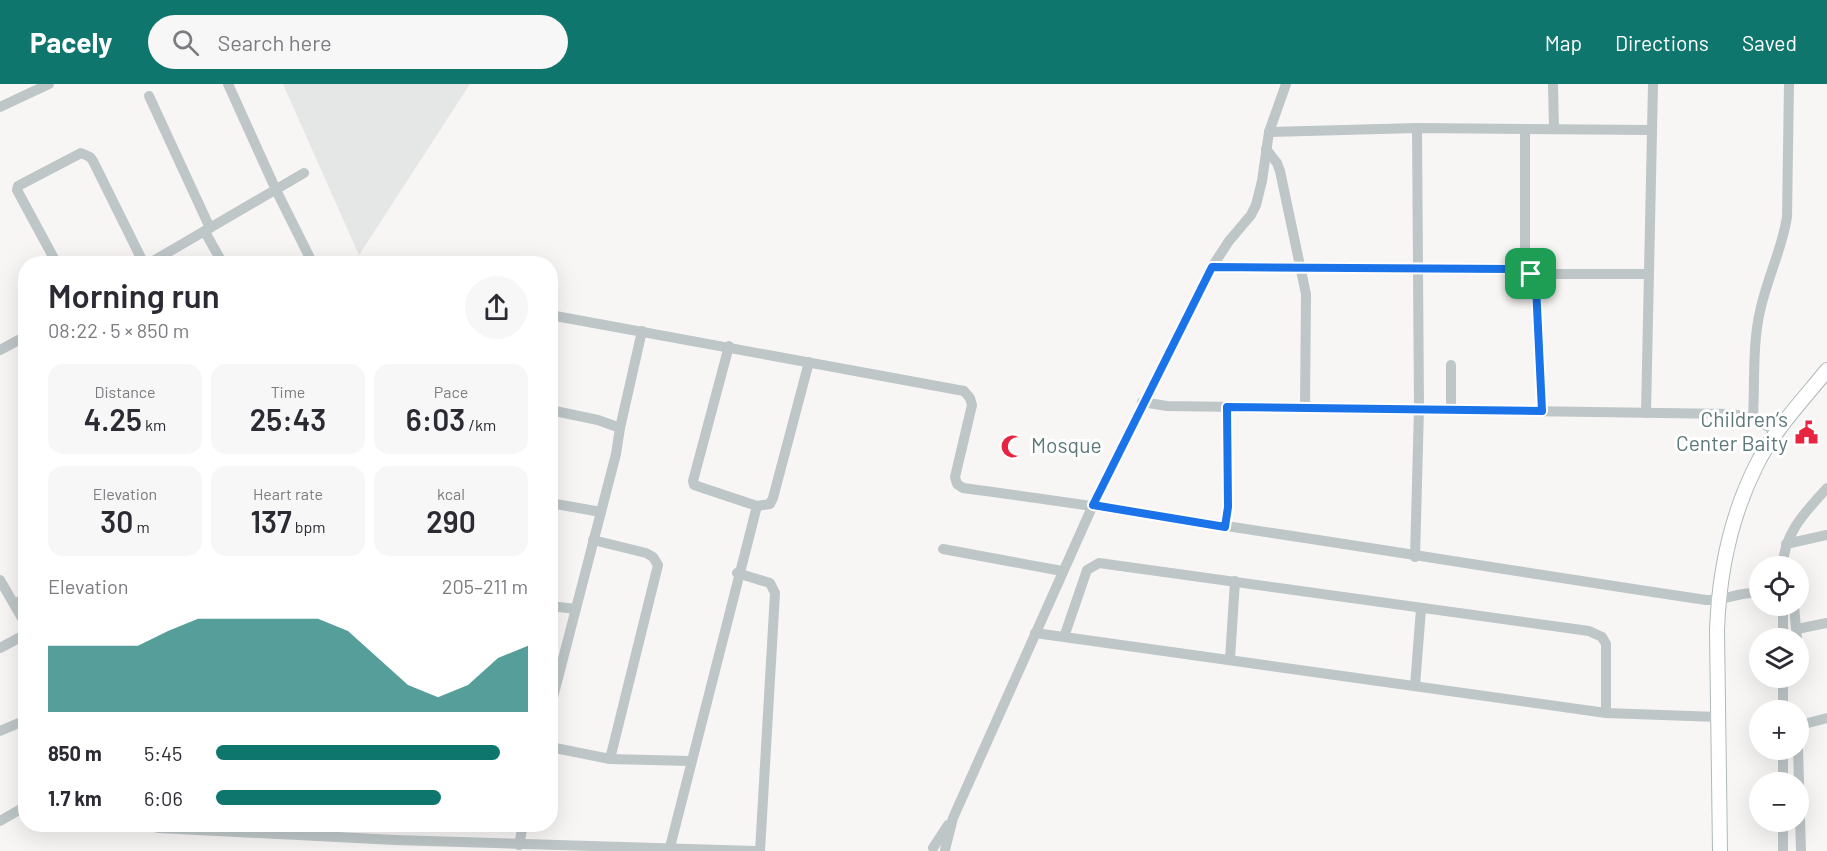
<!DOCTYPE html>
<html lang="en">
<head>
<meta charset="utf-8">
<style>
	:root { --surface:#fff; --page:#f7f7f7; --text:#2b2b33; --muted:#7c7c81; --accent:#0f766e }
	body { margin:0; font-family:Barlow,sans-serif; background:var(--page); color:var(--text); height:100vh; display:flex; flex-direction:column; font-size:22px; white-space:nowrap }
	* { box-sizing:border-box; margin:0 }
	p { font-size:20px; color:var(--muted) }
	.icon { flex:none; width:33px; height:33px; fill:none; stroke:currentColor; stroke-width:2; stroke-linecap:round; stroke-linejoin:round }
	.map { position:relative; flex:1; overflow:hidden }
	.details { position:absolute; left:18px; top:172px; width:540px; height:576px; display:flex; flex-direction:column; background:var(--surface); border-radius:24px; box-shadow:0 6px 24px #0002 }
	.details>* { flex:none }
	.buttons { position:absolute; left:1749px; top:472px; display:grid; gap:12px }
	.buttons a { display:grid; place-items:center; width:60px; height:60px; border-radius:50%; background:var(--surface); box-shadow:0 6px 24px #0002; font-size:30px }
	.pin { position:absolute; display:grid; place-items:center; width:51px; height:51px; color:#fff; margin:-26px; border-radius:12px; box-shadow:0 3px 9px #0006 }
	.round { display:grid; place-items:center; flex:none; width:63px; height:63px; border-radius:32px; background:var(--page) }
	.headline { display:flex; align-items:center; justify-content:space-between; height:102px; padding:0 30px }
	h1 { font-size:33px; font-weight:600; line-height:45px }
	.metrics { display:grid; grid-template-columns:repeat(3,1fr); gap:9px; height:102px; padding:6px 30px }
	.metrics div { display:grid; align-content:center; border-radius:15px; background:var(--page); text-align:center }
	.metrics b { font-size:30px; font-weight:600 }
	.metrics small { font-size:16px; font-weight:400 }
	.metrics p { font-size:16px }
	.chart { height:168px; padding:12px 30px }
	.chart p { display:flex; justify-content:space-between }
	.chart svg { width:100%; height:108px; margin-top:6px; fill:var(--accent); opacity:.7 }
	ul { padding:0 30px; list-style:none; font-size:20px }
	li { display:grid; grid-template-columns:96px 72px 1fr; align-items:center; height:45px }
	li i { height:15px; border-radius:8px; background:var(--accent) }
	header { display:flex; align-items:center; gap:36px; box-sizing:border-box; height:84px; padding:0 30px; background:var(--accent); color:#fff }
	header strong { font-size:28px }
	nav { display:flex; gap:33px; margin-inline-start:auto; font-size:21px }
	.search { width:420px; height:54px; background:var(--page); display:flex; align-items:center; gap:15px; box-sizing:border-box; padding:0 21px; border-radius:33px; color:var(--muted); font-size:22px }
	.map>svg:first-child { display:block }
	.built { fill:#e5e6e6 }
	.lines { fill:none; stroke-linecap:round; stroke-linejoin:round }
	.major-casing { stroke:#afb9ba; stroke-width:16 }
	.minor { stroke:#bec6c7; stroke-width:10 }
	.major { stroke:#fff; stroke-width:14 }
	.route-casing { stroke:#fff; stroke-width:12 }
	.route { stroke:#1a73e8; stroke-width:8 }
	.labels { text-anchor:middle; stroke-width:6; stroke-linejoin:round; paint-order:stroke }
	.poi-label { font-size:21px; fill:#5e787a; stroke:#fff; text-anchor:end }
</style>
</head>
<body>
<header>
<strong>Pacely</strong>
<div class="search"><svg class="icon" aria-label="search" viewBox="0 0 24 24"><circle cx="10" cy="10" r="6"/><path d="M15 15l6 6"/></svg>Search here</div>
<nav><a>Map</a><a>Directions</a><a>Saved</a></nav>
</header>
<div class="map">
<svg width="1827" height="767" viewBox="0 0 1827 767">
	<rect width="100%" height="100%" fill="#f7f6f4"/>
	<path class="built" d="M 283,0 L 470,0 L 359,171 Z"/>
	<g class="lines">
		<defs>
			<path id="major" d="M 1720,767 L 1717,546 C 1719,490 1731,432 1756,382 C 1773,347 1803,316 1827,286"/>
		</defs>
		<use href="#major" class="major-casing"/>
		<g class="minor">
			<path d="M 228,0 L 276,106 L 313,180"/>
			<path d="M 1553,0 L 1554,45"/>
			<path d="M 149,12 L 210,144"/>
			<path d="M 0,23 L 49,0"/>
			<path d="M 1525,45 L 1525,178 L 1536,202 L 1542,327"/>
			<path d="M 1269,48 L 1417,44 L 1652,46"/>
			<path d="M 1266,65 L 1277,79 L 1280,87 L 1306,210 L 1305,324"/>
			<path d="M 205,148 L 223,180"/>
			<path d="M 57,180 L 17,106 L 18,102 L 81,69 L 90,73 L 93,77 L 144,180"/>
			<path d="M 148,180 L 304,89"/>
			<path d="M 1212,183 L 1513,185 L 1531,190 L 1647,190"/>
			<path d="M 550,231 L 964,307 L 970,314 L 972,321 L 955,393 L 957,400 L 963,404 C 1211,437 1458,479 1706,516 C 1725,517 1741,507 1760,509"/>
			<path d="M 0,266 L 26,252"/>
			<path d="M 1451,281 L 1451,325"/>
			<path d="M 1142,318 L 1167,322 L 1730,330 L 1750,333 L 1778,348"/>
			<path d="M 550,326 L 598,336 L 620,344 L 616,370 L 550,625"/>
			<path d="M 1646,329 L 1653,0"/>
			<path d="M 1753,334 C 1755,298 1752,258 1761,223 C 1768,192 1782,165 1787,133 L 1789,0"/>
			<path d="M 620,344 L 642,247"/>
			<path d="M 550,419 L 601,428"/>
			<path d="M 757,422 L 770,420 L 773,414 L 809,278"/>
			<path d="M 1225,443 L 1228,423 L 1227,323"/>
			<path d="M 593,456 L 646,469 L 653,473 L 658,481 L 610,675"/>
			<path d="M 1786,460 L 1827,451"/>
			<path d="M 943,465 L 1062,487"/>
			<path d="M 1415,473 L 1419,324 L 1417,44"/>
			<path d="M 1783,483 C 1783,450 1806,427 1827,404"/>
			<path d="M 737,489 L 770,499 L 775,509 L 760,767"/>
			<path d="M 0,496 L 26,541"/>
			<path d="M 15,520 L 26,513"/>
			<path d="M 550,522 L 576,525"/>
			<path d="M 1783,522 L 1783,555"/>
			<path d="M 1794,522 L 1797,555"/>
			<path d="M 1797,545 L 1827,539"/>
			<path d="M 1035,549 L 1064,553"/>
			<path d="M 0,564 L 26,550"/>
			<path d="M 1230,575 L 1235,497"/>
			<path d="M 1783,594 L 1783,627"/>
			<path d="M 1415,602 L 1421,525"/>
			<path d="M 1606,629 L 1606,560 L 1602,553 L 1589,547 L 1099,479 L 1087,486 L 1064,553 L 1606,629 L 1718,633"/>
			<path d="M 0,647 L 26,636"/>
			<path d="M 1798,649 L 1804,640 L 1827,634"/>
			<path d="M 550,663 L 610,675 L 690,677"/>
			<path d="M 1798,664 L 1801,767"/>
			<path d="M 1783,666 L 1783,699"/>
			<path d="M 0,737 L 26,722"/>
			<path d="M 1783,738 L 1783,767"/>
			<path d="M 146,741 L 158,744 L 395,756 L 755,767"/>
			<path d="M 519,761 L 523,741"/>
			<path d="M 933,764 L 948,741"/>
			<path d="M 945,766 L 953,734 L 1093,421 L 1212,183 L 1229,157 L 1251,131 L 1256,121 L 1262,97 L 1269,48 L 1286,0"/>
			<path d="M 669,767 L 757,422 L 694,401 L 693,397 L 729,262"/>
		</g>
		<use href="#major" class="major"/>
	</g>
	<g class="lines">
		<defs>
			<path id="route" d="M 1212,183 L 1513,185 L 1531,190 L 1536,202 L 1542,327 L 1227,323 L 1228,423 L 1225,443 L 1093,421 Z"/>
		</defs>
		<use href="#route" class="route-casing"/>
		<use href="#route" class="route"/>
	</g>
	<defs>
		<symbol id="civic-bare" viewBox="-9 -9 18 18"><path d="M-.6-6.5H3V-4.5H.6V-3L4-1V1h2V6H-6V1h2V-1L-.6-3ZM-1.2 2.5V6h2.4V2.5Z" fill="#e72540" stroke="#fff" stroke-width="2.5" paint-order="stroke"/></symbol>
		<symbol id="mosque-bare" viewBox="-9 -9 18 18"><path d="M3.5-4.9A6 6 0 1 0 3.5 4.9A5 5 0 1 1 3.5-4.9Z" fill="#e72540" stroke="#fff" stroke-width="2.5" paint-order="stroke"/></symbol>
	</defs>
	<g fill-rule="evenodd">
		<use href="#civic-bare" x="1790" y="332" width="33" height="33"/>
		<use href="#mosque-bare" x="996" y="346" width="33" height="33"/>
	</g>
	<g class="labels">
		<g class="poi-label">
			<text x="1788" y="343">Children’s<tspan x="1788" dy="24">Center Baity</tspan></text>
			<text x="1031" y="369" text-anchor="start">Mosque</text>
		</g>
	</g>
</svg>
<div class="buttons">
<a><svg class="icon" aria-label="locate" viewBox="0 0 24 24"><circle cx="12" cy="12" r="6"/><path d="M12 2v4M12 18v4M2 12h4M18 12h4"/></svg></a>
<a><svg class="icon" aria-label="layers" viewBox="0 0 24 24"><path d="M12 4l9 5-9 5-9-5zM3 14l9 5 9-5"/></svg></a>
<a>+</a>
<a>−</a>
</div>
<div class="pin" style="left:1531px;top:190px;background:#1e9e55"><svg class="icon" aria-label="arrive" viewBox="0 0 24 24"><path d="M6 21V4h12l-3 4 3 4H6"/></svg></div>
<section class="details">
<div class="headline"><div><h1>Morning run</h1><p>08:22 · 5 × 850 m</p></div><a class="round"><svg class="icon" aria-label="share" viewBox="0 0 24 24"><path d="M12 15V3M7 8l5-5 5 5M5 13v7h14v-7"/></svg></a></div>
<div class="metrics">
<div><p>Distance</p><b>4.25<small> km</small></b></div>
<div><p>Time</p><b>25:43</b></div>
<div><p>Pace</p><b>6:03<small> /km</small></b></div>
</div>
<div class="metrics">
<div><p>Elevation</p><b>30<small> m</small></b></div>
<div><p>Heart rate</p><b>137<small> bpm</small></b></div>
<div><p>kcal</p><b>290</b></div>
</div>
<div class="chart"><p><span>Elevation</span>205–211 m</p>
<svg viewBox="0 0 160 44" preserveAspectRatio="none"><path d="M0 44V17L10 17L20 17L30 17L40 11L50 6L60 6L70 6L80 6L90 6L100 11L110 22L120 33L130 38L140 33L150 22L160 17V44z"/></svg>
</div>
<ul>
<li><b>850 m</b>5:45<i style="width:91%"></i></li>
<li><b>1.7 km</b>6:06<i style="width:72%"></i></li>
</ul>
</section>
</div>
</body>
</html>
